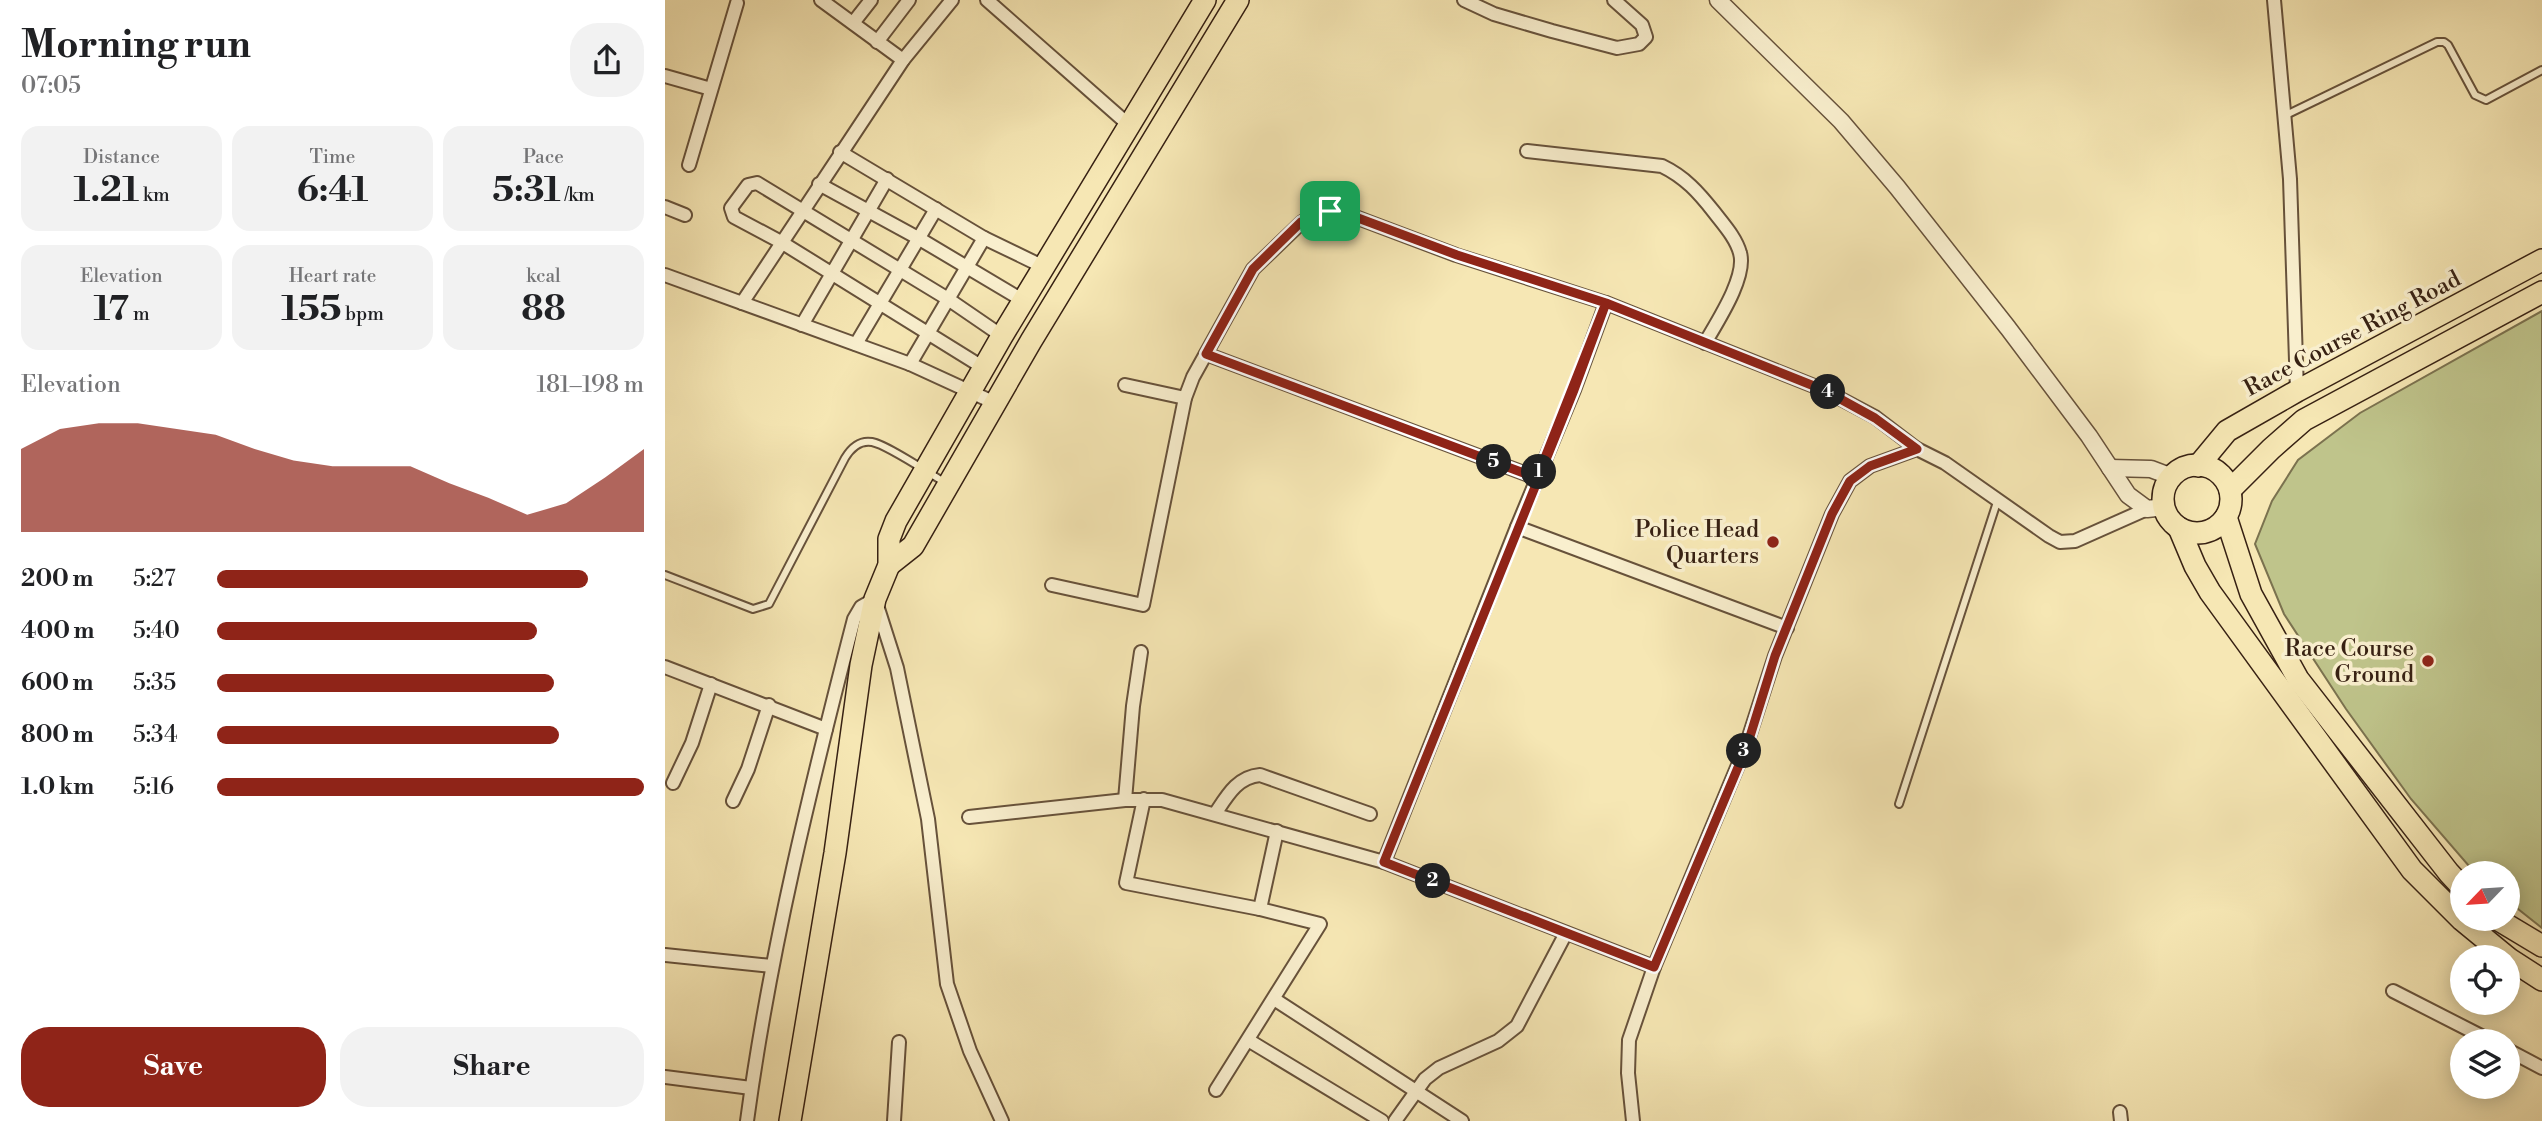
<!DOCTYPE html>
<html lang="en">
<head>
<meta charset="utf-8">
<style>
	:root { --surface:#fff; --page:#f2f2f2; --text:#202124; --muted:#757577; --accent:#8f2418 }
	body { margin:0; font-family:"Libre Bodoni",serif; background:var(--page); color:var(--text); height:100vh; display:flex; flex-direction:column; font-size:26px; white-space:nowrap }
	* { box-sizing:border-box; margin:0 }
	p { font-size:23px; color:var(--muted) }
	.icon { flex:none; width:38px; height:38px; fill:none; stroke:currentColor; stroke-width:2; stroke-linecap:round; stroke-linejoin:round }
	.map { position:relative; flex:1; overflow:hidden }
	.drawer { display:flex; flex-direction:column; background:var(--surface); width:665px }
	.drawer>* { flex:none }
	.needle { width:46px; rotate:245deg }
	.tools { position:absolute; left:1785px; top:861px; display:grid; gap:14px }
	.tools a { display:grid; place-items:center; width:70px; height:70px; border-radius:50%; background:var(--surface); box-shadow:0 4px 18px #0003; font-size:35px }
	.pin { position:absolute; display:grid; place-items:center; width:60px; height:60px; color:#fff; margin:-30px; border-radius:14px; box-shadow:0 4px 10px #0006 }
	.km { position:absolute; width:35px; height:35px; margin:-18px; border-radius:50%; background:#222; color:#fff; font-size:19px; line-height:35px; text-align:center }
	.round { display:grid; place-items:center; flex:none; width:74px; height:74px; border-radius:28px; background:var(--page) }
	.head { display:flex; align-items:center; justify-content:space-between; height:119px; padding:0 21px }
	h1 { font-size:38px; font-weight:800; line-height:52px }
	.figures { display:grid; grid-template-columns:repeat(3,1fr); gap:10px; height:119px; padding:7px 21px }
	.figures div { display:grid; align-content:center; border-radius:18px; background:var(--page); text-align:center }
	.figures b { font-size:35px; font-weight:800 }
	.figures small { font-size:19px; font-weight:400 }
	.figures p { font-size:19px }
	.chart { height:196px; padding:14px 21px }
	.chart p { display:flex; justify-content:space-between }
	.chart svg { width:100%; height:126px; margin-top:7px; fill:var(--accent); opacity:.7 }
	.cta { display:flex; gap:14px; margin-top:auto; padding:14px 21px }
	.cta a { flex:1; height:80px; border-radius:28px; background:var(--accent); color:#fff; font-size:28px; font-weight:800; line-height:80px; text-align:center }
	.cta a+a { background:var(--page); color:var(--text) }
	ul { padding:0 21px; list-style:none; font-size:23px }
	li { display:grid; grid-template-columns:112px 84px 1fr; align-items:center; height:52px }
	li i { height:18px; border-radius:9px; background:var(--accent) }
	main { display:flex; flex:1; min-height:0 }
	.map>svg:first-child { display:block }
	.green { fill:#bfc48b; stroke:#7b724f; stroke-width:2 }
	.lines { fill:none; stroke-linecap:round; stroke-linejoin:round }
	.service-casing { stroke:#67523b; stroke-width:10 }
	.minor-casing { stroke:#67523b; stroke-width:16 }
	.tertiary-casing { stroke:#67523b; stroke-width:19 }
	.primary-casing { stroke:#372113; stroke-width:24 }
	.service { stroke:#f9efce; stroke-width:6 }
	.minor { stroke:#f9efce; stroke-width:12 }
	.tertiary { stroke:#f9efce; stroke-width:16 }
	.primary { stroke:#f6e7b4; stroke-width:21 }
	.route-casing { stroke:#fff; stroke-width:14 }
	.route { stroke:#8f2418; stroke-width:9 }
	.poi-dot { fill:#8f2418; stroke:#f9efce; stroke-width:2.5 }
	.labels { text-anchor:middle; stroke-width:7; stroke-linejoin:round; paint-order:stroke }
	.street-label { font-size:23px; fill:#372113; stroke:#f9efce }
	.poi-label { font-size:23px; fill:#372113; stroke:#f9efce; text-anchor:end }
</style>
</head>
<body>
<main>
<section class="drawer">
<div class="head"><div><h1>Morning run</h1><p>07:05</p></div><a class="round"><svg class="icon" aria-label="share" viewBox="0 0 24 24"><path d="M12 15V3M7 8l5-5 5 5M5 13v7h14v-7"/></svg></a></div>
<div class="figures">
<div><p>Distance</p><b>1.21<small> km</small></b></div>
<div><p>Time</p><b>6:41</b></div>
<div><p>Pace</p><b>5:31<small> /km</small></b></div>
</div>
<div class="figures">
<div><p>Elevation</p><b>17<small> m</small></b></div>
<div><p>Heart rate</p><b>155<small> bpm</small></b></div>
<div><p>kcal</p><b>88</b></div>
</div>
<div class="chart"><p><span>Elevation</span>181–198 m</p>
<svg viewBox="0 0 160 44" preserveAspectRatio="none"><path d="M0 44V15L10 8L20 6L30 6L40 8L50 10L60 15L70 19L80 21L90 21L100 21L110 27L120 32L130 38L140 34L150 25L160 15V44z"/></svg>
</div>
<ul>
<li><b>200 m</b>5:27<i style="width:87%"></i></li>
<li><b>400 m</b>5:40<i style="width:75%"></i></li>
<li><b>600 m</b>5:35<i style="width:79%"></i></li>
<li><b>800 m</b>5:34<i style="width:80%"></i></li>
<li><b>1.0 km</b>5:16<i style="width:100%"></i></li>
</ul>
<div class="cta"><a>Save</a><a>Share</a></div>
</section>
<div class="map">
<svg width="1877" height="1121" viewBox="0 0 1877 1121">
	<rect width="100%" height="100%" fill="#f6e7b4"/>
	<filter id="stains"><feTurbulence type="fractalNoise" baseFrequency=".00286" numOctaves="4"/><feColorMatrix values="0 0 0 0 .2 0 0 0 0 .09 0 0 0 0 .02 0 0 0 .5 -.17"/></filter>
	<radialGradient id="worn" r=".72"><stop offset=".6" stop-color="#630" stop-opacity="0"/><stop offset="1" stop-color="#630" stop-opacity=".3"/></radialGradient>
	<path class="green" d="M 1877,311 L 1877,928 L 1843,901 L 1843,873 L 1810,873 L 1746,799 L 1681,709 L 1619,614 L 1590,544 L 1607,501 L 1633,460 L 1695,413 Z"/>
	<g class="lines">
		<defs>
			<g id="service">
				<path d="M 1619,116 L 1772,42 L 1779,42 L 1783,45 L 1810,95 L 1821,100 L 1877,70"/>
				<path d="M 0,575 L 88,609 L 104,604 L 180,458 C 186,448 195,440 207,442 C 223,445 265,474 281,483"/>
				<path d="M 1234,804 L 1333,499"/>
			</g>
			<g id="minor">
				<path d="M 156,0 L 238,60"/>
				<path d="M 322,0 L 465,126"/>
				<path d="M 799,0 L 829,14 L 887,31 L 952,48 L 974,44 L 981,37 L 977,25 L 949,0"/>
				<path d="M 1609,0 L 1625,179 L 1632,391"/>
				<path d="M 188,23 L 206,0"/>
				<path d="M 212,42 L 244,0"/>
				<path d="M 0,76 L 46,89"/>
				<path d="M 862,151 L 997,166 C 1020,177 1034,193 1049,212 C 1059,225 1071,238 1075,253 C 1082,277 1052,322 1040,343"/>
				<path d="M 175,152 L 319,238 L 379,267"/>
				<path d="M 24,165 L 72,3"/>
				<path d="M 154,184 L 253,238 L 359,301"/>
				<path d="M 0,207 L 20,215"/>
				<path d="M 0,275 L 245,364 L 330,403"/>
				<path d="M 77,303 L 238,60 L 287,0"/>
				<path d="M 137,325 L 222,179"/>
				<path d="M 191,344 L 271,209"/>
				<path d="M 541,354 L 872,478"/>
				<path d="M 245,364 L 319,238"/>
				<path d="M 319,368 L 116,242 L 69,217 L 66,208 L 83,185 L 92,183 L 283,299 L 337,336"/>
				<path d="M 460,385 L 520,398"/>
				<path d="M 852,527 L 1122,628"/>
				<path d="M 387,585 L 478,605 L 520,398 L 528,377 L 588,269 L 637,222 L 652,213 L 665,211 L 685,215 L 791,255 L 941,303"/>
				<path d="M 0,667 L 161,729"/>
				<path d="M 8,783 L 27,743 L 46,684"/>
				<path d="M 479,799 L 461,883 L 595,909"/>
				<path d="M 460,800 L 468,706 L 476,652"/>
				<path d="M 68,801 L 83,769 L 104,705"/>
				<path d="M 550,814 C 562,796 572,777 595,775 L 705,814"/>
				<path d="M 304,817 L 460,800 L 497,800 L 719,862 L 852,527 L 909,390 L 941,303 L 1159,390 L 1210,417 L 1252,449"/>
				<path d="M 719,862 L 989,967"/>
				<path d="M 0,955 L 107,966"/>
				<path d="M 1728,991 L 1826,1041"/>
				<path d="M 609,999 L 797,1121"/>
				<path d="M 583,1040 L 717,1121"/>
				<path d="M 1843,1050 L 1877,1068"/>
				<path d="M 0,1077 L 86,1088"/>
				<path d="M 551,1090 L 655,924 L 595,909 L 612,831"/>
				<path d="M 1455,1112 L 1456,1121"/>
				<path d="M 82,1121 C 105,951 146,785 189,619 L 196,607 L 210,599 L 232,668 L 263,819 L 282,984 L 305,1051 L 337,1121"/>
				<path d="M 229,1121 L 234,1042"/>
				<path d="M 730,1121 L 760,1079 L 774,1068 L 833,1041 L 852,1026 L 901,933"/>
				<path d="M 968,1121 L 963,1073 L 964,1040 L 989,967 L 1081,746 L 1110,656 L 1167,514 L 1185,481 L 1205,466 L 1252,449 L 1280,463 L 1384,536 L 1395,542 L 1410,541 L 1482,509"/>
			</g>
			<g id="tertiary">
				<path d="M 1053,0 L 1176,121 L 1232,187 L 1343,328 L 1424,436 L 1463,495 L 1482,509 L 1500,507"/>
				<path d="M 1445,468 L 1486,469 L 1507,477"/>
			</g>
			<g id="primary">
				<circle cx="1532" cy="499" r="34"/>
				<path d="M 1533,466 L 1562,431 L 1632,391 L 1877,260"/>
				<path d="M 1565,490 L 1606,449 L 1639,420 L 1877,292"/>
				<path d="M 1561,517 L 1586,594 L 1633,679 L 1784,873 L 1797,887"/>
				<path d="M 1514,528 L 1530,566 L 1545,592 L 1747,870 L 1797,920 L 1842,957"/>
				<path d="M 224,565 L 248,546 L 366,341 L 573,0"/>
				<path d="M 1832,919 L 1877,946"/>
				<path d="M 1843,958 L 1877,980"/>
				<path d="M 125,1121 L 170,853 L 196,665 L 210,599 L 224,565 L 224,539 L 231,521 L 337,336 L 540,0"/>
			</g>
		</defs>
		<use href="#service" class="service-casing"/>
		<use href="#minor" class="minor-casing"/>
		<use href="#tertiary" class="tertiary-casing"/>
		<use href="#primary" class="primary-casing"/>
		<use href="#service" class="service"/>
		<use href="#minor" class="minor"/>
		<use href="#tertiary" class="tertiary"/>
		<use href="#primary" class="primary"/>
	</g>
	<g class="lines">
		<defs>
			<path id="route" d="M 665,211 L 685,215 L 792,255 L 941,303 L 909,390 L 719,862 L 989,967 L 1082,746 L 1110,656 L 1167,514 L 1185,481 L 1205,466 L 1252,449 L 1210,418 L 1159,390 L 941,303 L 872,478 L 541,354 L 588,269 L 636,222 L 652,214 L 665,211"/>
		</defs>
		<use href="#route" class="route-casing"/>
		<use href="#route" class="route"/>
	</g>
	<g class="poi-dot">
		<circle cx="1108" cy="542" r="7"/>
		<circle cx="1763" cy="661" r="7"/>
	</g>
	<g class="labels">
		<g class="street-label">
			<text transform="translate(1687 333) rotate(-28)" y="8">Race Course Ring Road</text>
		</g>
		<g class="poi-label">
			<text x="1094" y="537">Police Head<tspan x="1094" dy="26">Quarters</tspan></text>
			<text x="1749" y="656">Race Course<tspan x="1749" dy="26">Ground</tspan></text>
		</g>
	</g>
	<rect width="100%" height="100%" filter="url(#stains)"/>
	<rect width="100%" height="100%" fill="url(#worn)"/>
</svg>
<div class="tools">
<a><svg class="needle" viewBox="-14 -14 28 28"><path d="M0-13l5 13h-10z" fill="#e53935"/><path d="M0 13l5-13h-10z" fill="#757577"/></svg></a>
<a><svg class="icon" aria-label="locate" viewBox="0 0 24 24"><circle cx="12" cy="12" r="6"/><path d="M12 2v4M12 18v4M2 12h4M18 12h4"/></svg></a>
<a><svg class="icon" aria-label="layers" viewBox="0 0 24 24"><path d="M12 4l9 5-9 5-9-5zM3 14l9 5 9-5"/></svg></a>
</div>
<div class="pin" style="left:665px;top:211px;background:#1e9e55"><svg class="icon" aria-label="arrive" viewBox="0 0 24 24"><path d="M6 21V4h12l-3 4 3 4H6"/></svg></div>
<b class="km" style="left:874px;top:472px">1</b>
<b class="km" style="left:768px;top:881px">2</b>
<b class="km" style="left:1079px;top:751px">3</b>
<b class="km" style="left:1163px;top:392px">4</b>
<b class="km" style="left:829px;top:462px">5</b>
</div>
</main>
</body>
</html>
